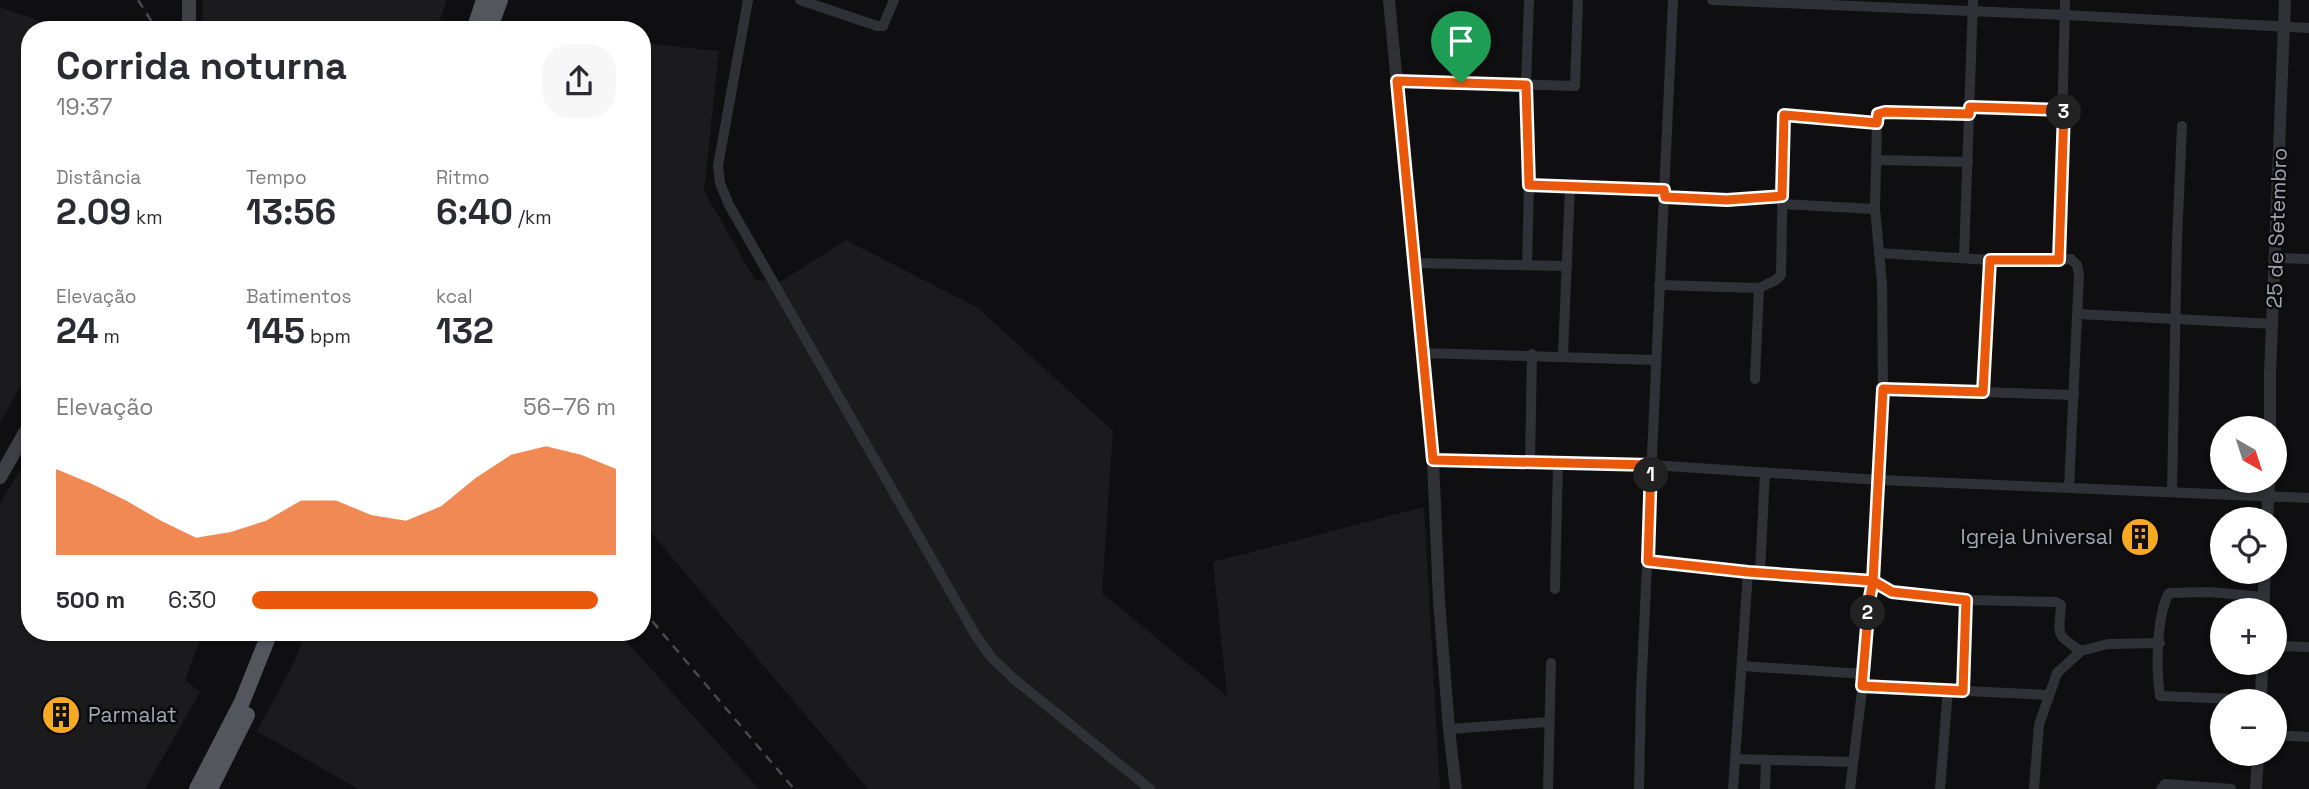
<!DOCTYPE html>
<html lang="pt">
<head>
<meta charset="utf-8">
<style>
	:root { --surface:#fff; --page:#f7f7f7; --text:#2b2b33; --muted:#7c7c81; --accent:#ea580c }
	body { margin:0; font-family:"Space Grotesk",sans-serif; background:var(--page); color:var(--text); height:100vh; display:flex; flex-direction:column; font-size:26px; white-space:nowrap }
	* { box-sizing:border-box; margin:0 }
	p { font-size:23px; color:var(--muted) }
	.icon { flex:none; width:38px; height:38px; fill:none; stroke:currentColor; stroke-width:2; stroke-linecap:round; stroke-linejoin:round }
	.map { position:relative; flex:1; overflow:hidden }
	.details { position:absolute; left:21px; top:21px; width:630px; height:620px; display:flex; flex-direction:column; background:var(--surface); border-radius:28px; box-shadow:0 2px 5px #0004 }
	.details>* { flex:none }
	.needle { width:46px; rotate:141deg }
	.controls { position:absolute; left:2210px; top:416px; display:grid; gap:14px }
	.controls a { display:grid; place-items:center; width:77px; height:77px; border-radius:50%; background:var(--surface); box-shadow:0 2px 5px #0004; font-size:35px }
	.pin { position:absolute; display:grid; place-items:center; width:60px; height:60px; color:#fff; margin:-72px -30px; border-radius:50% 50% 50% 0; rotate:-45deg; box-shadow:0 0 7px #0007 }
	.pin .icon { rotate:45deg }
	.km { position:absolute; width:35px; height:35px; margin:-18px; border-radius:50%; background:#222; color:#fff; font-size:19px; line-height:35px; text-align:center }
	.round { display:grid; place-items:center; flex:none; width:74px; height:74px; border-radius:28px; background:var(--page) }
	.headline { display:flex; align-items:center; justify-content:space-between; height:119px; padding:0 35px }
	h1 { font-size:38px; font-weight:700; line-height:52px }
	.metrics { display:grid; grid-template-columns:repeat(3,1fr); gap:10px; height:119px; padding:7px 35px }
	.metrics div { display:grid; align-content:center }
	.metrics b { font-size:35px; font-weight:700 }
	.metrics small { font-size:19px; font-weight:400 }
	.metrics p { font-size:19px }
	.chart { height:196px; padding:14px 35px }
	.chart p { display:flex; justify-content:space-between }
	.chart svg { width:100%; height:126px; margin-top:7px; fill:var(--accent); opacity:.7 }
	ul { padding:0 35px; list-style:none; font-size:23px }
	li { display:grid; grid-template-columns:112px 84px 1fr; align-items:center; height:52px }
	li i { height:18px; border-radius:9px; background:var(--accent) }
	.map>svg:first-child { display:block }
	.built { fill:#1b1b1e }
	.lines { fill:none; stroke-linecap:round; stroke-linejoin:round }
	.minor { stroke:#303136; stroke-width:10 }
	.tertiary { stroke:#303136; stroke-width:12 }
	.secondary { stroke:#3e4046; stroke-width:14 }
	.trunk { stroke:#54565e; stroke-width:16 }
	.rail { stroke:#47494f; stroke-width:2.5; stroke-dasharray:9 7; stroke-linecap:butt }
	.route-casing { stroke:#fff; stroke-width:14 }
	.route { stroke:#ea580c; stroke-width:9 }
	.labels { text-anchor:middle; stroke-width:5; stroke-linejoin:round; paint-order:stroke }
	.street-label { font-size:21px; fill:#a0a6b2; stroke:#0a0a0c }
	.poi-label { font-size:21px; fill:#a0a6b2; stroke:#0a0a0c; text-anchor:end }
</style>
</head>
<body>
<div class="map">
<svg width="2309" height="789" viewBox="0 0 2309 789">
	<rect width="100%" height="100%" fill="#0f0f11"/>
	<g class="built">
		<path d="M 203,0 L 447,0 L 436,30 L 202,30 Z"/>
		<path d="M 0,7 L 51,25 L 56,30 L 30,30 L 30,369 L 0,423 Z"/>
		<path d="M 642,43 L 719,51 L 704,191 L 755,280 L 780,282 L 846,240 L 978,308 L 1113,431 L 1102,593 L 1227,696 L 1213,562 L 1424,507 L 1440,789 L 868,789 L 642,522 Z"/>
		<path d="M 30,453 L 30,632 L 203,632 L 185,680 L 200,692 L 145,789 L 0,789 L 0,504 Z"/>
		<path d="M 305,632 L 618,632 L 759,789 L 358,789 L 257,731 L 295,661 Z"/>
	</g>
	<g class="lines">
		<g class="minor">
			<path d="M 748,0 L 718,166 L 720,183 L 729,205 L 976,636 L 991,657 L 1014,679 L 1150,789"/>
			<path d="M 800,0 L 877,26 L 883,26 L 894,0"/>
			<path d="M 1712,0 L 2065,15 L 2309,28"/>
			<path d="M 2065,0 L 2059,260 L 2071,259 L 2077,265 L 2079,274 L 2069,488"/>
			<path d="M 1397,81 L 1575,86 L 1578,0"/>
			<path d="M 1970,107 L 2064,110"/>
			<path d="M 1877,160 L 1968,162"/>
			<path d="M 1529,185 L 1664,190"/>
			<path d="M 1665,196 L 1727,199 L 1782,196"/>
			<path d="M 1782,204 L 1875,209"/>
			<path d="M 1879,253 L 1990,260 L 2059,260"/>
			<path d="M 1964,257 L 1973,0"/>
			<path d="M 2276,258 L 2309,259"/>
			<path d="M 1414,263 L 1567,266"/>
			<path d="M 1527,265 L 1529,185 L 1526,85 L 1529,0"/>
			<path d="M 1659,285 L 1759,288 L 1776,280 L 1781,275 L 1784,115 L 1877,123"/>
			<path d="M 2078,314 L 2273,324"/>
			<path d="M 1422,353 L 1656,360"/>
			<path d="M 1563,355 L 1570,186"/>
			<path d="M 1755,379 L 1759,288"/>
			<path d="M 1883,389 L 2074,395"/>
			<path d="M 1983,392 L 1990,260"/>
			<path d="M 1433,460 L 1651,465 L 1879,480 L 2309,498"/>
			<path d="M 1530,462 L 1532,354"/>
			<path d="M 2172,492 L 2177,240 L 2182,126"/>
			<path d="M 1648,561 L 1748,572 L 1873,581 L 1892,592 L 1967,600 L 2056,602 L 2061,605 C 2059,635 2054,634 2081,651 L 2057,673 L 2039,725 L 2034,789"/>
			<path d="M 1760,572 L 1765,472"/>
			<path d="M 1555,589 L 1558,463"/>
			<path d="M 2275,646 L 2309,647"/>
			<path d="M 2081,651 L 2108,644 L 2160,643"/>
			<path d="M 1742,666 L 1864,674"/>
			<path d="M 1862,686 L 2049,695"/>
			<path d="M 1963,691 L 1967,600"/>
			<path d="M 2261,700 L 2160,696 C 2156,669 2156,617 2169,593 L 2210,592 L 2264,597"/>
			<path d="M 1449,729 L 1548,722"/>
			<path d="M 2275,735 L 2309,737"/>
			<path d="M 1736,759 L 1853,762"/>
			<path d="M 1548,789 L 1551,663"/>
			<path d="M 1639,789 L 1641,694 L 1673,0"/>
			<path d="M 1733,789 L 1748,572"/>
			<path d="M 1765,789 L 1766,760"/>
			<path d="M 1850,789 L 1864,674 L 1869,602 L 1873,581 L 1879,480 L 1883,389 L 1882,283 L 1875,209 L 1877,123 L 1878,114 L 1885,112 L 1969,114"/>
			<path d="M 1940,789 L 1948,690"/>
			<path d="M 2161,789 L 2165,784 L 2231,789"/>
		</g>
		<g class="tertiary">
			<path d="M 1389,0 L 1433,460 L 1439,601 L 1449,729 L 1456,789"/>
			<path d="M 2270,429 L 2270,374 L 2285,0"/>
			<path d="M 2267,520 L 2269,481"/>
			<path d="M 2263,611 L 2265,572"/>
			<path d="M 2261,702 L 2262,663"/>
			<path d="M 2256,789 L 2258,754"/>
		</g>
		<g class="secondary">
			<path d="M 189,30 L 189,0"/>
			<path d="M 0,477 L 30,424"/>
		</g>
		<g class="trunk">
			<path d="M 474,30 L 484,0"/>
			<path d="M 489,30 L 500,0"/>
			<path d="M 197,789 L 242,702 L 270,632"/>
			<path d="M 210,789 L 247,715"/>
		</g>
		<g class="rail">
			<path d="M 138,0 L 157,30"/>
			<path d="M 642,609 L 794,789"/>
		</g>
	</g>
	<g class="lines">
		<defs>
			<path id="route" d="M 1461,83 L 1397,81 L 1433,460 L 1651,465 L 1648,561 L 1748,572 L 1873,581 L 1892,592 L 1966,600 L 1963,691 L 1862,686 L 1869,602 L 1873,581 L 1883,389 L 1983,392 L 1990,260 L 2059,260 L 2064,110 L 1970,107 L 1969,114 L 1885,112 L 1878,114 L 1877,123 L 1784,115 L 1782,196 L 1727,200 L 1665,197 L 1664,190 L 1529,185 L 1526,85 L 1461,83"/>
		</defs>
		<use href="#route" class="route-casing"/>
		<use href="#route" class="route"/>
	</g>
	<defs>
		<symbol id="building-disc" viewBox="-11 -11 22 22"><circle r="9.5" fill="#f7aa21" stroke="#0a0a0c"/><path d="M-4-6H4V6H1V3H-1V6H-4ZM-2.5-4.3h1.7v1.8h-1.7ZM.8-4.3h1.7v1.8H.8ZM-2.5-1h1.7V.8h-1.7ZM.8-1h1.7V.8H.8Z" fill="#111"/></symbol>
	</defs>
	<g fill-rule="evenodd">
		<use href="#building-disc" x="2118" y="515" width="44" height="44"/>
		<use href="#building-disc" x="39" y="693" width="44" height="44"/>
	</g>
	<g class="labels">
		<g class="street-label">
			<text transform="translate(2277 228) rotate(-88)" y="7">25 de Setembro</text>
		</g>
		<g class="poi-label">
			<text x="2113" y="544">Igreja Universal</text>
			<text x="88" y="722" text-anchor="start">Parmalat</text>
		</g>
	</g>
</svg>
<div class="controls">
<a><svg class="needle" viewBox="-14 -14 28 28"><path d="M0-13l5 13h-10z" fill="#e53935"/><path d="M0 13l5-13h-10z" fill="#7c7c81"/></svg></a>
<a><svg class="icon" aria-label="locate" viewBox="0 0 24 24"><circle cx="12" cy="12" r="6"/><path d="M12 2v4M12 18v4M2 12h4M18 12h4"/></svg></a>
<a>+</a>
<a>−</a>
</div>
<div class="pin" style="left:1461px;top:83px;background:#1e9e55"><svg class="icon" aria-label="arrive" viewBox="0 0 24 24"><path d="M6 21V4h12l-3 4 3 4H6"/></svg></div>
<b class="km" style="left:1651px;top:475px">1</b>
<b class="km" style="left:1868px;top:613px">2</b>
<b class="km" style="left:2064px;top:112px">3</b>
<section class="details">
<div class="headline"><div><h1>Corrida noturna</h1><p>19:37</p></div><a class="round"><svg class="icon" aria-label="share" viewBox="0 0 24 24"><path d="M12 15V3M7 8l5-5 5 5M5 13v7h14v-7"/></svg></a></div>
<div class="metrics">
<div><p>Distância</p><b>2.09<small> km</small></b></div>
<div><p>Tempo</p><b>13:56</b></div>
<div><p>Ritmo</p><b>6:40<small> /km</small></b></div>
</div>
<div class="metrics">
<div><p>Elevação</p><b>24<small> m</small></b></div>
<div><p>Batimentos</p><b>145<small> bpm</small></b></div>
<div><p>kcal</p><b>132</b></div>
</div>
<div class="chart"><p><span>Elevação</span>56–76 m</p>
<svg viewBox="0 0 160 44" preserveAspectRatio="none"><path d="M0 44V14L10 19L20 25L30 32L40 38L50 36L60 32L70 25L80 25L90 30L100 32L110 27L120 17L130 9L140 6L150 9L160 14V44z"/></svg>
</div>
<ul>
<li><b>500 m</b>6:30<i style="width:95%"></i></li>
</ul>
</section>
</div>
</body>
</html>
